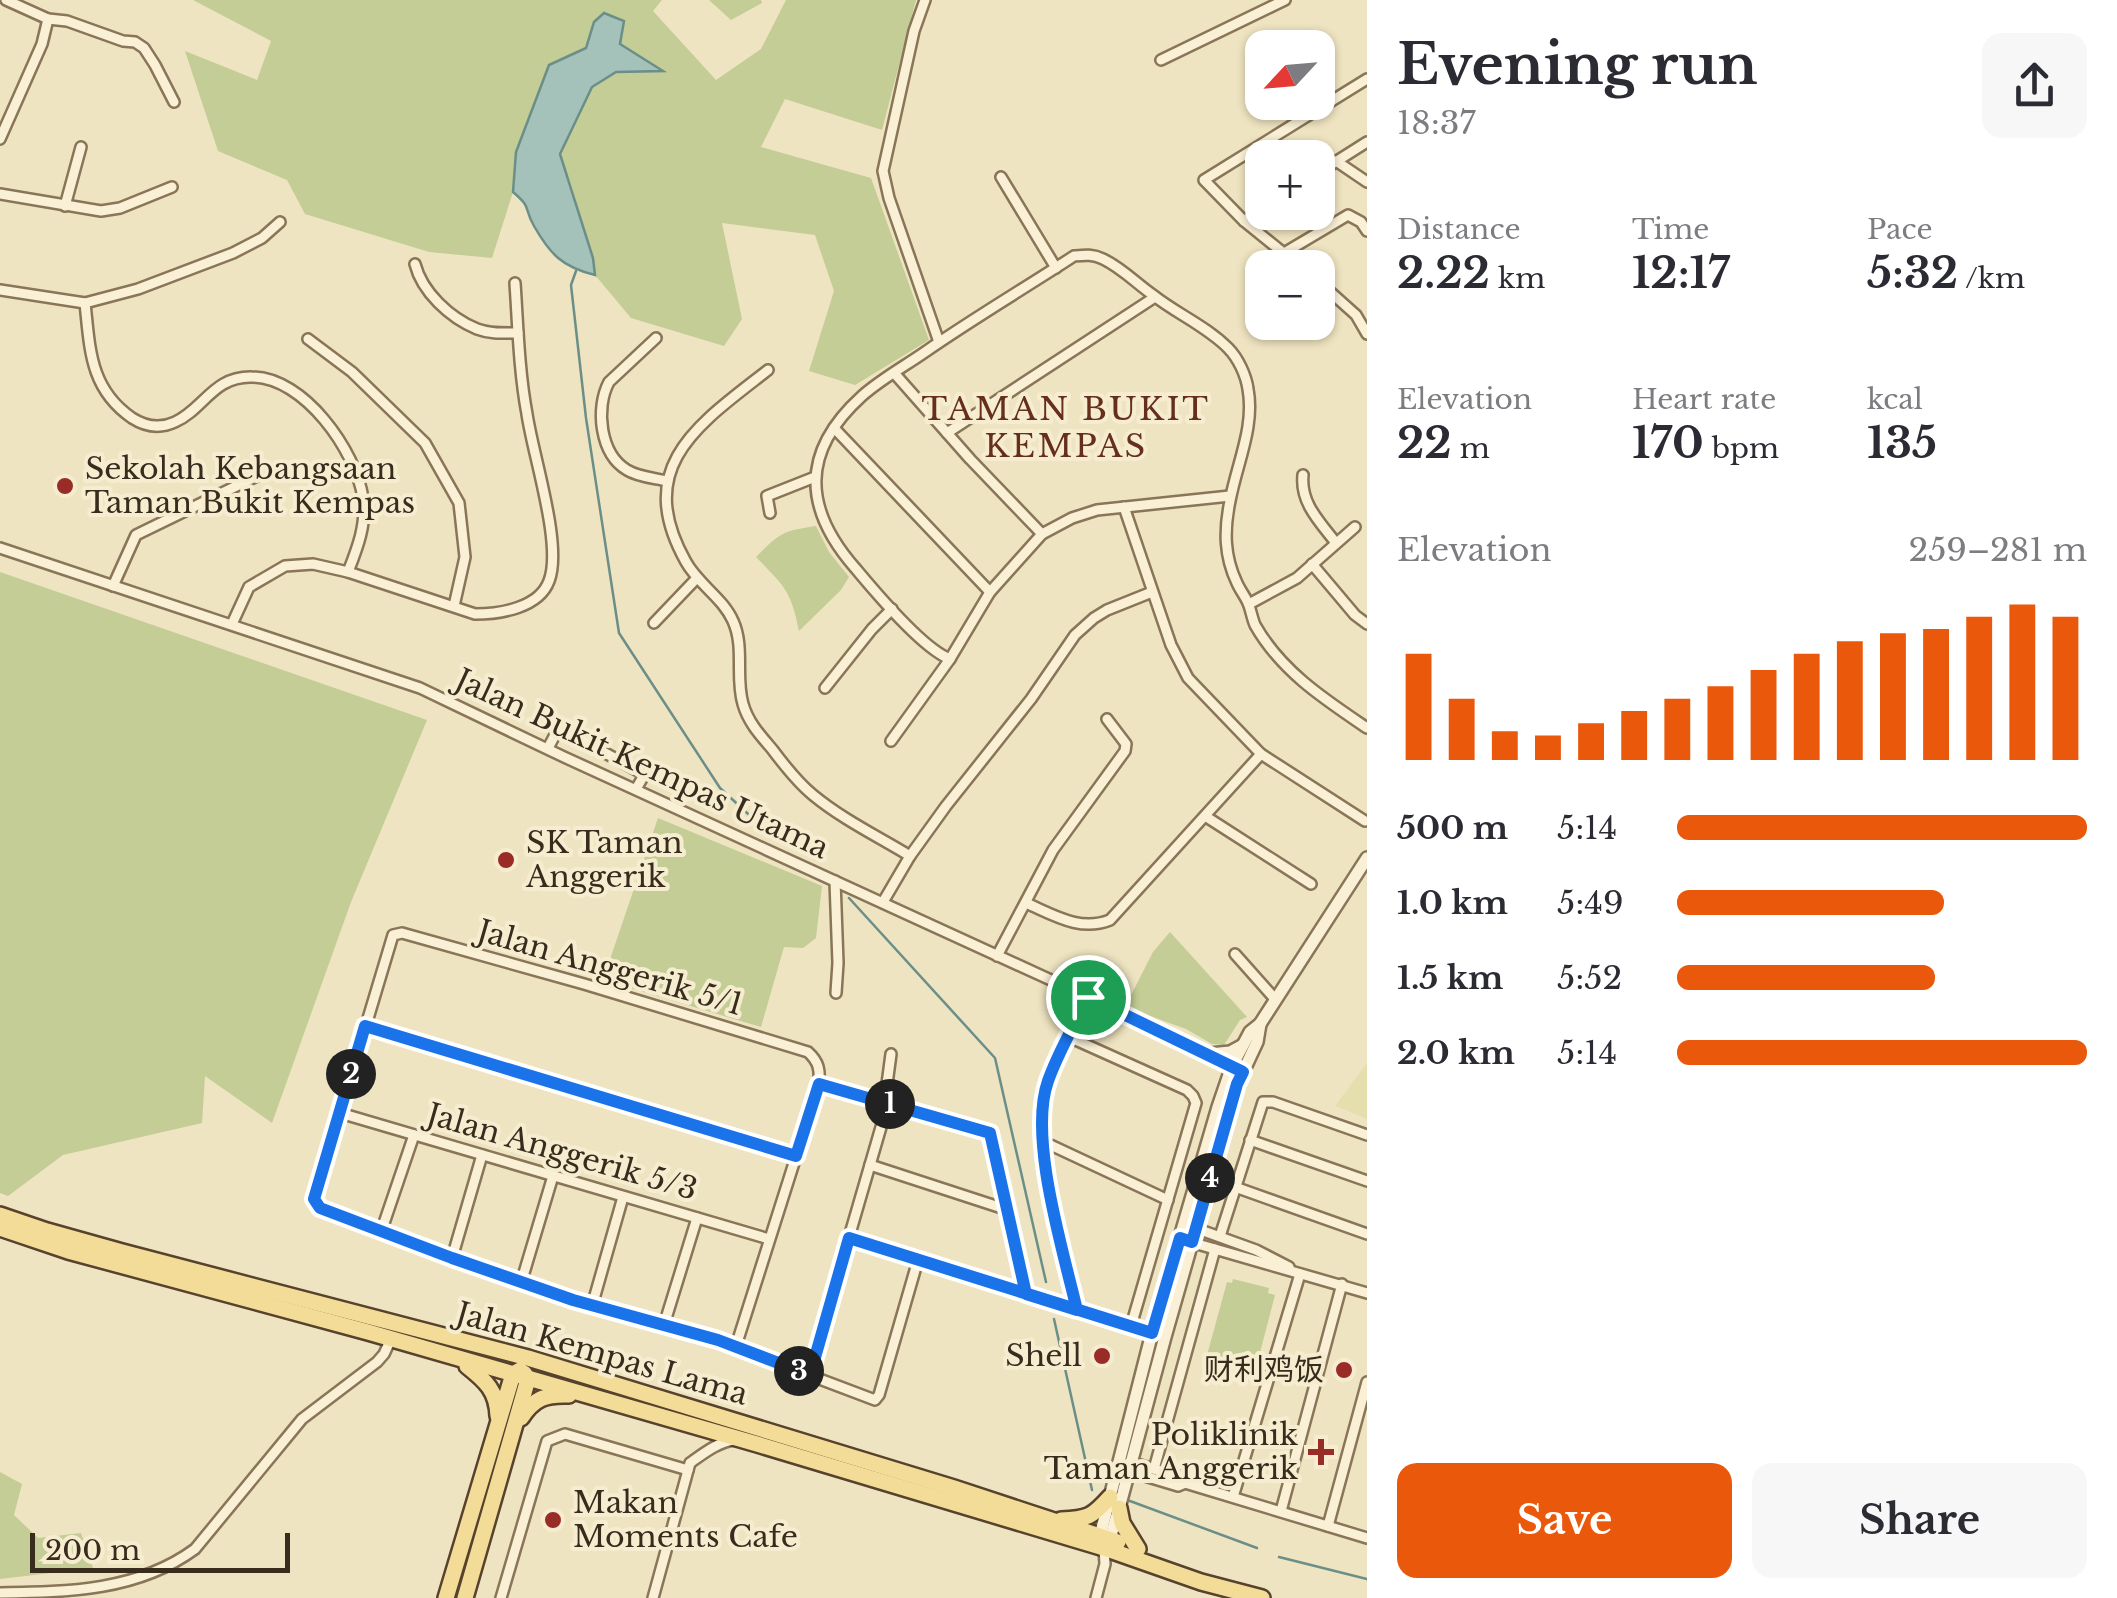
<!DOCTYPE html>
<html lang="en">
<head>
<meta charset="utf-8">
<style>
	:root { --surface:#fff; --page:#f7f7f7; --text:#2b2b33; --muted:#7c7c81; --accent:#ea580c }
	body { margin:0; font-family:"Libre Baskerville","Noto Sans SC",serif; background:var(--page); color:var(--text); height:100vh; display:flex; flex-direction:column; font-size:38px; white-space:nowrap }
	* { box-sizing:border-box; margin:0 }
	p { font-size:32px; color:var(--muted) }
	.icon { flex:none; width:55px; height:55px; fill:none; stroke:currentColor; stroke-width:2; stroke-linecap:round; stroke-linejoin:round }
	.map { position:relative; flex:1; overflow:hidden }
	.drawer { display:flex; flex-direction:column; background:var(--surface); width:750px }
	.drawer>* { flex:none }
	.needle { width:65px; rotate:244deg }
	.buttons { position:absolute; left:1245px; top:30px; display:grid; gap:20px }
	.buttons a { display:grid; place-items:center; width:90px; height:90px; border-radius:20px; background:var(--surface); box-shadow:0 2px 8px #0004; font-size:50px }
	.scale { position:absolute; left:30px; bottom:25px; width:260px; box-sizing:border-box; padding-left:10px; border:5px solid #382c1d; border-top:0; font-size:28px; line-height:35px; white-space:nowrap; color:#382c1d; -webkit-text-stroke:8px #f6edd1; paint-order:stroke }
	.pin { position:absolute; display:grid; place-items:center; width:85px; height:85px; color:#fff; margin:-42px; border:5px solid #fff; border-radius:50%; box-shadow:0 2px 10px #0007 }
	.km { position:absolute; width:50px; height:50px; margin:-25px; border-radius:50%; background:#222; color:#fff; font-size:28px; line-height:50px; text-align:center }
	.round { display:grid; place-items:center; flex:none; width:105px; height:105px; border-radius:20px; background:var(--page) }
	.head { display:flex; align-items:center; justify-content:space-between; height:170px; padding:0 30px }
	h1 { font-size:55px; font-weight:700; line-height:75px }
	.stats { display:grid; grid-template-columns:repeat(3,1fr); gap:15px; height:170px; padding:10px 30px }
	.stats div { display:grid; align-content:center }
	.stats b { font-size:42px; font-weight:700 }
	.stats small { font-size:28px; font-weight:400 }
	.stats p { font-size:28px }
	.chart { height:280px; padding:20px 30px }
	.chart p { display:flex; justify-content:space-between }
	.chart svg { width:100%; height:180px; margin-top:10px; stroke:var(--accent); stroke-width:6 }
	.primary-button { display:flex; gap:20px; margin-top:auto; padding:20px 30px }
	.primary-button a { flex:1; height:115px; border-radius:20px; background:var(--accent); color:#fff; font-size:40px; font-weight:700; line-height:115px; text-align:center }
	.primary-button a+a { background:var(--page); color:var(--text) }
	ul { padding:0 30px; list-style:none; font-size:32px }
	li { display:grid; grid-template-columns:160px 120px 1fr; align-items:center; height:75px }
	li i { height:25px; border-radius:12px; background:var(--accent) }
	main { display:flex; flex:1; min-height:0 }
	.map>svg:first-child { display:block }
	.farmland { fill:#e5dfae }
	.green { fill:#c3cd95 }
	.water { fill:#a4c1ba; stroke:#6b8f88; stroke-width:2.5 }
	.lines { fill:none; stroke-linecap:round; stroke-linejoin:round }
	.stream { stroke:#6b8f88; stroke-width:2.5 }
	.minor-casing { stroke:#897558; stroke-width:14 }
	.tertiary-casing { stroke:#897558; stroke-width:16 }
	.primary-casing { stroke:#56422d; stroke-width:20 }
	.minor { stroke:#f9f0d5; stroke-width:9 }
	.tertiary { stroke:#f9f0d5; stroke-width:11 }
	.primary { stroke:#f3dc98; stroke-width:15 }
	.route-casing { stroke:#fff; stroke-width:20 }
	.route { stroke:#1a73e8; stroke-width:12 }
	.poi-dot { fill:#992c27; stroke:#f6edd1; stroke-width:4 }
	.labels { text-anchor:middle; stroke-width:8; stroke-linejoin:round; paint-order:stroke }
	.poi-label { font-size:30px; fill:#382c1d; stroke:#f6edd1; text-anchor:start }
	.street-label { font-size:30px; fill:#382c1d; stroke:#f6edd1 }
	.neighbourhood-label { font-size:32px; letter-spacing:2.5px; fill:#662f1b; stroke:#f6edd1 }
</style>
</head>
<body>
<main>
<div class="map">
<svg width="1367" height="1598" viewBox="0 0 1367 1598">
	<rect width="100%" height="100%" fill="#efe4c1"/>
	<path class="farmland" d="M 1367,1063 L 1367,1119 L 1335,1106 Z"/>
	<g class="green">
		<path d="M 193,0 L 662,0 L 653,11 L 716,80 L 761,49 L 786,0 L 916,0 L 882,130 L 785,99 L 761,147 L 871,178 L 929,340 L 855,385 L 809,371 L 834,291 L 815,235 L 722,223 L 742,319 L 724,346 L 631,318 L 595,275 L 593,258 L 571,184 L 560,154 L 592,87 L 615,72 L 661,70 L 619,44 L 594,22 L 587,48 L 516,152 L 513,192 L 492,258 L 429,252 L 305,214 L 287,180 L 218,151 L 185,51 L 257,80 L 271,41 Z"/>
		<path d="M 709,0 L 761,0 L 762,3 L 731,20 Z"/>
		<path d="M 816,526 L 829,552 L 849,577 L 841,590 L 799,631 C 791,590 784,586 756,557 C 780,533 782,531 816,526 Z"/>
		<path d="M 0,572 L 427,720 L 351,902 L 272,1123 L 205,1076 L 202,1123 L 63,1155 L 8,1196 L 0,1193 Z"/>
		<path d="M 658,818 L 822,886 L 816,938 L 803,948 L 784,947 L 761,1027 L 603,980 Z"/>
		<path d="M 1170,932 L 1247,1017 L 1240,1020 L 1224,1045 L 1212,1044 L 1186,1029 L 1125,1007 L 1153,952 Z"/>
		<path d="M 1233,1279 L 1269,1288 L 1268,1293 L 1275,1295 L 1256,1368 L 1207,1355 L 1227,1282 L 1232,1283 Z"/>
		<path d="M 0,1472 L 22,1484 L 14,1515 L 38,1538 L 81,1533 L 93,1568 L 0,1579 Z"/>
	</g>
	<path class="water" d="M 604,13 L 624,21 L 620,44 L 663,71 L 616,72 L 592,87 L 560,154 L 593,258 L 595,275 C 562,267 550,254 534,226 C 523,207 533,209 513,192 L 516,152 L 549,65 L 586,48 L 594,22 Z"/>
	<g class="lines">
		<g class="stream">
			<path d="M 576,271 L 571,285 L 586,418 L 619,633 L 720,788 L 759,824"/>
			<path d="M 849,898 L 995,1058 L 1046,1282"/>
			<path d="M 1054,1319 L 1092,1490"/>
			<path d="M 1130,1501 L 1257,1548"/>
			<path d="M 1279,1557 L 1367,1579"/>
		</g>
		<defs>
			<g id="minor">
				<path d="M 6,0 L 48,19 L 67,21 L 123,41 L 135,42 L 144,48 L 155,65 L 174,102"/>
				<path d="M 925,0 L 914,31 L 883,171 L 889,198 L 939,342"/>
				<path d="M 1161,60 L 1285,0"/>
				<path d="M 0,139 L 42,44 L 48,19"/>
				<path d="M 1336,161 L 1367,182"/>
				<path d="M 1318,173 L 1367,142"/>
				<path d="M 1001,177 L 1056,268"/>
				<path d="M 0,194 L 101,211 L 120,208 L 172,187"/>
				<path d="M 65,206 L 81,147"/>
				<path d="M 1244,221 L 1262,209"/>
				<path d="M 1284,253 L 1348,215 L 1361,222 L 1367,231"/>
				<path d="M 415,264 C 422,292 450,318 477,329 C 490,334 504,333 518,333"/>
				<path d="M 1302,268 L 1244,221 L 1204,180 L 1367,79"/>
				<path d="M 1318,281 L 1356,315 L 1367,334"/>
				<path d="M 0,290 L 85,303 L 138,289 L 233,253 L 262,238 L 280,222"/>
				<path d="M 85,303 C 90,350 90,389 132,418 C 146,427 160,429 175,422 C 204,409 213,376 252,377 C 304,377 356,451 363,498 C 367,524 357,549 348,572"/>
				<path d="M 656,338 L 609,382 C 595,408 600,454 627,470 C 638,477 654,478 667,481"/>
				<path d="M 308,339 L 352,372 L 425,443 L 459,503 L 465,557 L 454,606"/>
				<path d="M 768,370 C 699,424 632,466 686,562 C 698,584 723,598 733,621 C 745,647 735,678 743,704 C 748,722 760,735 772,749 C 784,765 797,782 813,795 C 842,819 877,836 910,856"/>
				<path d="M 895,374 L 970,459 L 1042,534"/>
				<path d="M 834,428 L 990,592"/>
				<path d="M 947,433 L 1155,297"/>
				<path d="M 1303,475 C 1300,503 1320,522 1336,543"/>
				<path d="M 1124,507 L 1171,645 L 1188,678 L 1261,754 L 1365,821"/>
				<path d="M 770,513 L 767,496 L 815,477"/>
				<path d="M 0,548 L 420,688 L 564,757 L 1088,997 L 1243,1071"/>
				<path d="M 1312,564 L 1355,615 L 1367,624"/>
				<path d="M 113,586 L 136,535 L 257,476"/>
				<path d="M 1249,604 L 1297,578 L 1355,527"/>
				<path d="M 654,623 L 696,579"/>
				<path d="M 232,624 L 249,587 L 285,566 L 313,564 L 348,572 L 475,614 C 500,614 539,608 549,581 C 563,545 533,456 527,414 C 519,371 518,327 515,283"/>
				<path d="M 950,659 C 923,649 876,593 856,569 C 803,509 800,452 862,396 C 881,379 905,366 925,352 C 974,318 1025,288 1074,256 C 1085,255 1093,254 1103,259 C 1122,268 1137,284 1153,295 C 1177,314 1206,326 1228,348 C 1238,358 1246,375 1248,389 C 1255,427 1237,463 1230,501 C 1224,530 1224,556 1237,583 C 1240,590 1245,596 1248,603 C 1251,610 1252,618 1255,625 C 1281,671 1324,699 1367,728"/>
				<path d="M 825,688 L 872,629 L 892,609"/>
				<path d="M 891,741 L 950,659 L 990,592 L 1042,534 L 1072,518 L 1097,510 L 1230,496"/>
				<path d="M 548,748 L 555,735 L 560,731 L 574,736 L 640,772 L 643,777 L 636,789"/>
				<path d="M 1205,816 L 1311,884"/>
				<path d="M 835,881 L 838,963 L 836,993"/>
				<path d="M 883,902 L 910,856 L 946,806 L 1031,699 L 1075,635 L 1094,618 L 1107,610 L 1152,592"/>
				<path d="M 1026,903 C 1054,915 1080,932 1110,920 L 1261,754"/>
				<path d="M 1235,954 L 1275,999"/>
				<path d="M 997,956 L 1053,850 L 1125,751 L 1126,744 L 1107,719"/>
				<path d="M 365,1026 L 796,1156"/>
				<path d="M 1069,1037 L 1187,1090 L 1193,1096 L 1196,1103 L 1131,1326"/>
				<path d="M 819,1084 L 990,1133 L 1026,1294"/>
				<path d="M 881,1101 L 887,1084 L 891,1054"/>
				<path d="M 340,1113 L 769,1239"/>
				<path d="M 1250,1140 L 1367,1181"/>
				<path d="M 1042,1141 L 1168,1200"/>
				<path d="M 870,1165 L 1008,1210"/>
				<path d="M 1235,1187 L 1367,1234"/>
				<path d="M 1184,1224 L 1256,1250 L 1289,1267"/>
				<path d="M 381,1232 L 414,1135"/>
				<path d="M 1220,1236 L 1263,1102 L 1273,1102 L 1367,1135"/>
				<path d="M 849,1238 L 1165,1337"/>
				<path d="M 1187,1241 L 1367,1293"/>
				<path d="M 452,1258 L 482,1155"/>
				<path d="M 521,1283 L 553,1176"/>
				<path d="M 592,1306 L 623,1197"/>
				<path d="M 1077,1309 C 1063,1251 1028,1137 1048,1081 C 1058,1052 1075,1024 1088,997"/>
				<path d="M 664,1325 L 697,1218"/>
				<path d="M 736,1346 L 819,1084 C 820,1070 819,1062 808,1052 L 584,984 L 402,933 L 393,935 L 314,1199 L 317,1207 L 521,1283 L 592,1306 L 719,1341 L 875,1400 L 879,1395 L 918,1260"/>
				<path d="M 809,1375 L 888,1103"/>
				<path d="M 1130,1462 L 1181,1477 L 1185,1483 L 1367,1538"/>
				<path d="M 1154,1469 L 1215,1249"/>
				<path d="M 1128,1471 L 1178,1486 L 1185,1483"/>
				<path d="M 1233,1497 L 1300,1274"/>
				<path d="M 1281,1511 L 1342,1284"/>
				<path d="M 1328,1526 L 1367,1382"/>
				<path d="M 0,1593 C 68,1592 138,1591 195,1549 L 302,1419 L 377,1362 L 384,1354 L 391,1339"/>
				<path d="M 501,1598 L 547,1441 L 565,1434 L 688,1470"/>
				<path d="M 653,1598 L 690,1463 C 704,1453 719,1441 736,1440"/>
				<path d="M 1096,1598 L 1105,1564 L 1104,1548"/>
			</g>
			<g id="tertiary">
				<path d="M 1210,1054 L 1230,1052 L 1243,1045"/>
				<path d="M 1101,1540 L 1100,1536 L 1152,1333 L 1218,1107 L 1232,1066 L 1250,1032 L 1260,1024 L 1367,858"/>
				<path d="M 1106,1546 L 1110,1539 L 1119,1508 L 1165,1337 L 1237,1085 L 1257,1042 L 1260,1024"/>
			</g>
			<g id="primary">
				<path d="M 0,1215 L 47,1231 L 122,1252 L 528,1358 L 954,1488 L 1118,1542"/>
				<path d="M 0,1228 L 68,1251 L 368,1332 L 757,1444 L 1104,1548 L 1201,1582 L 1262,1598"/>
				<path d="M 467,1366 C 486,1381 497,1391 498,1416"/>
				<path d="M 521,1418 C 534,1398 546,1394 569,1395"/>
				<path d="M 1119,1508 L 1122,1523 L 1138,1549"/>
				<path d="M 1061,1520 C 1088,1519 1092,1517 1110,1497"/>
				<path d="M 446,1598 L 513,1374 L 520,1370"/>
				<path d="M 465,1598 L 528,1379 L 524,1373"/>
			</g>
		</defs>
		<use href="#minor" class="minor-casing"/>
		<use href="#tertiary" class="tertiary-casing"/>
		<use href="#primary" class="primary-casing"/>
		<use href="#minor" class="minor"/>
		<use href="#tertiary" class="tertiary"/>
		<use href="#primary" class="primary"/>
	</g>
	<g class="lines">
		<defs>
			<path id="route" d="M 1088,997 C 1075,1024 1058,1052 1048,1081 C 1028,1137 1063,1250 1077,1310 L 1026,1294 L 990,1133 L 819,1084 L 796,1156 L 365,1026 L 314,1199 L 320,1208 L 452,1258 L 573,1300 L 718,1340 L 810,1375 L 849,1238 C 950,1270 1051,1301 1152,1333 L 1180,1238 L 1192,1242 L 1237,1084 L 1243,1072 L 1088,997"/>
		</defs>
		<use href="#route" class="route-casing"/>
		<use href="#route" class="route"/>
	</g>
	<g class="poi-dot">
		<circle cx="65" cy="486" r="10"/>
		<circle cx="506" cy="860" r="10"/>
		<circle cx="1102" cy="1356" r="10"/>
		<circle cx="1344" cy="1370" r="10"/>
		<path d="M1316 1437h10v10h10v10h-10v10h-10v-10h-10v-10h10z"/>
		<circle cx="553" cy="1520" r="10"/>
	</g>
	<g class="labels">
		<g class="poi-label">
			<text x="85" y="479">Sekolah Kebangsaan<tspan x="85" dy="34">Taman Bukit Kempas</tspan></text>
			<text x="526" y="853">SK Taman<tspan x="526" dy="34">Anggerik</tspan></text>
			<text x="1082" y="1366" text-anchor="end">Shell</text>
			<text x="1324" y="1380" text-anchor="end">财利鸡饭</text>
			<text x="1298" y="1445" text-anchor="end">Poliklinik<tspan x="1298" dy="34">Taman Anggerik</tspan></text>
			<text x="573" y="1513">Makan<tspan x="573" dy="34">Moments Cafe</tspan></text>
		</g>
		<g class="street-label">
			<text transform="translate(642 764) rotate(25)" y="10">Jalan Bukit Kempas Utama</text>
			<text transform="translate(610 968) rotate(16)" y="10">Jalan Anggerik 5/1</text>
			<text transform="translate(562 1152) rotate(16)" y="10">Jalan Anggerik 5/3</text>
			<text transform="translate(602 1354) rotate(16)" y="10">Jalan Kempas Lama</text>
		</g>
		<g class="neighbourhood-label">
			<text x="1066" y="420">TAMAN BUKIT<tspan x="1066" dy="37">KEMPAS</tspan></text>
		</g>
	</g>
</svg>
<div class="buttons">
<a><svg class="needle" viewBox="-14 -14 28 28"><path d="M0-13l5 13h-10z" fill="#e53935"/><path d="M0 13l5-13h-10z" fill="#7c7c81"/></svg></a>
<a>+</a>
<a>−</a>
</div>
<div class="scale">200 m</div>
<div class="pin" style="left:1088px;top:997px;background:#1e9e55"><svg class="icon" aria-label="arrive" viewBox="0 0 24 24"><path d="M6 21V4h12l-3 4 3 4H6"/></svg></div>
<b class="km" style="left:890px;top:1104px">1</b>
<b class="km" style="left:351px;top:1074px">2</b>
<b class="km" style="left:799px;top:1371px">3</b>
<b class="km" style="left:1210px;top:1178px">4</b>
</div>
<section class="drawer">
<div class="head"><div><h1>Evening run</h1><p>18:37</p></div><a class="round"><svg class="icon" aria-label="share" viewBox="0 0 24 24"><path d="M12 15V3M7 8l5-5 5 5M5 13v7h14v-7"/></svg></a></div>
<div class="stats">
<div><p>Distance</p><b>2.22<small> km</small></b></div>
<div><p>Time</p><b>12:17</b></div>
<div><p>Pace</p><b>5:32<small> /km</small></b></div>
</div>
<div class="stats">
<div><p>Elevation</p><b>22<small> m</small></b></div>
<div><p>Heart rate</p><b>170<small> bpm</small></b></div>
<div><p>kcal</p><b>135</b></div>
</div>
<div class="chart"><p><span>Elevation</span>259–281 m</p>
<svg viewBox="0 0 160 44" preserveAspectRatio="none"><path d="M5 44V18M15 44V29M25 44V37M35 44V38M45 44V35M55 44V32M65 44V29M75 44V26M85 44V22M95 44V18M105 44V15M115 44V13M125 44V12M135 44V9M145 44V6M155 44V9"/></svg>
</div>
<ul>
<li><b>500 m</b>5:14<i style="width:100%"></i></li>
<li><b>1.0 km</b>5:49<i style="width:65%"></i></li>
<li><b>1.5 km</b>5:52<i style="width:63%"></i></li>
<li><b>2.0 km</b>5:14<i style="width:100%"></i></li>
</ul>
<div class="primary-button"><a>Save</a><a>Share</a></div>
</section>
</main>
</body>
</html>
